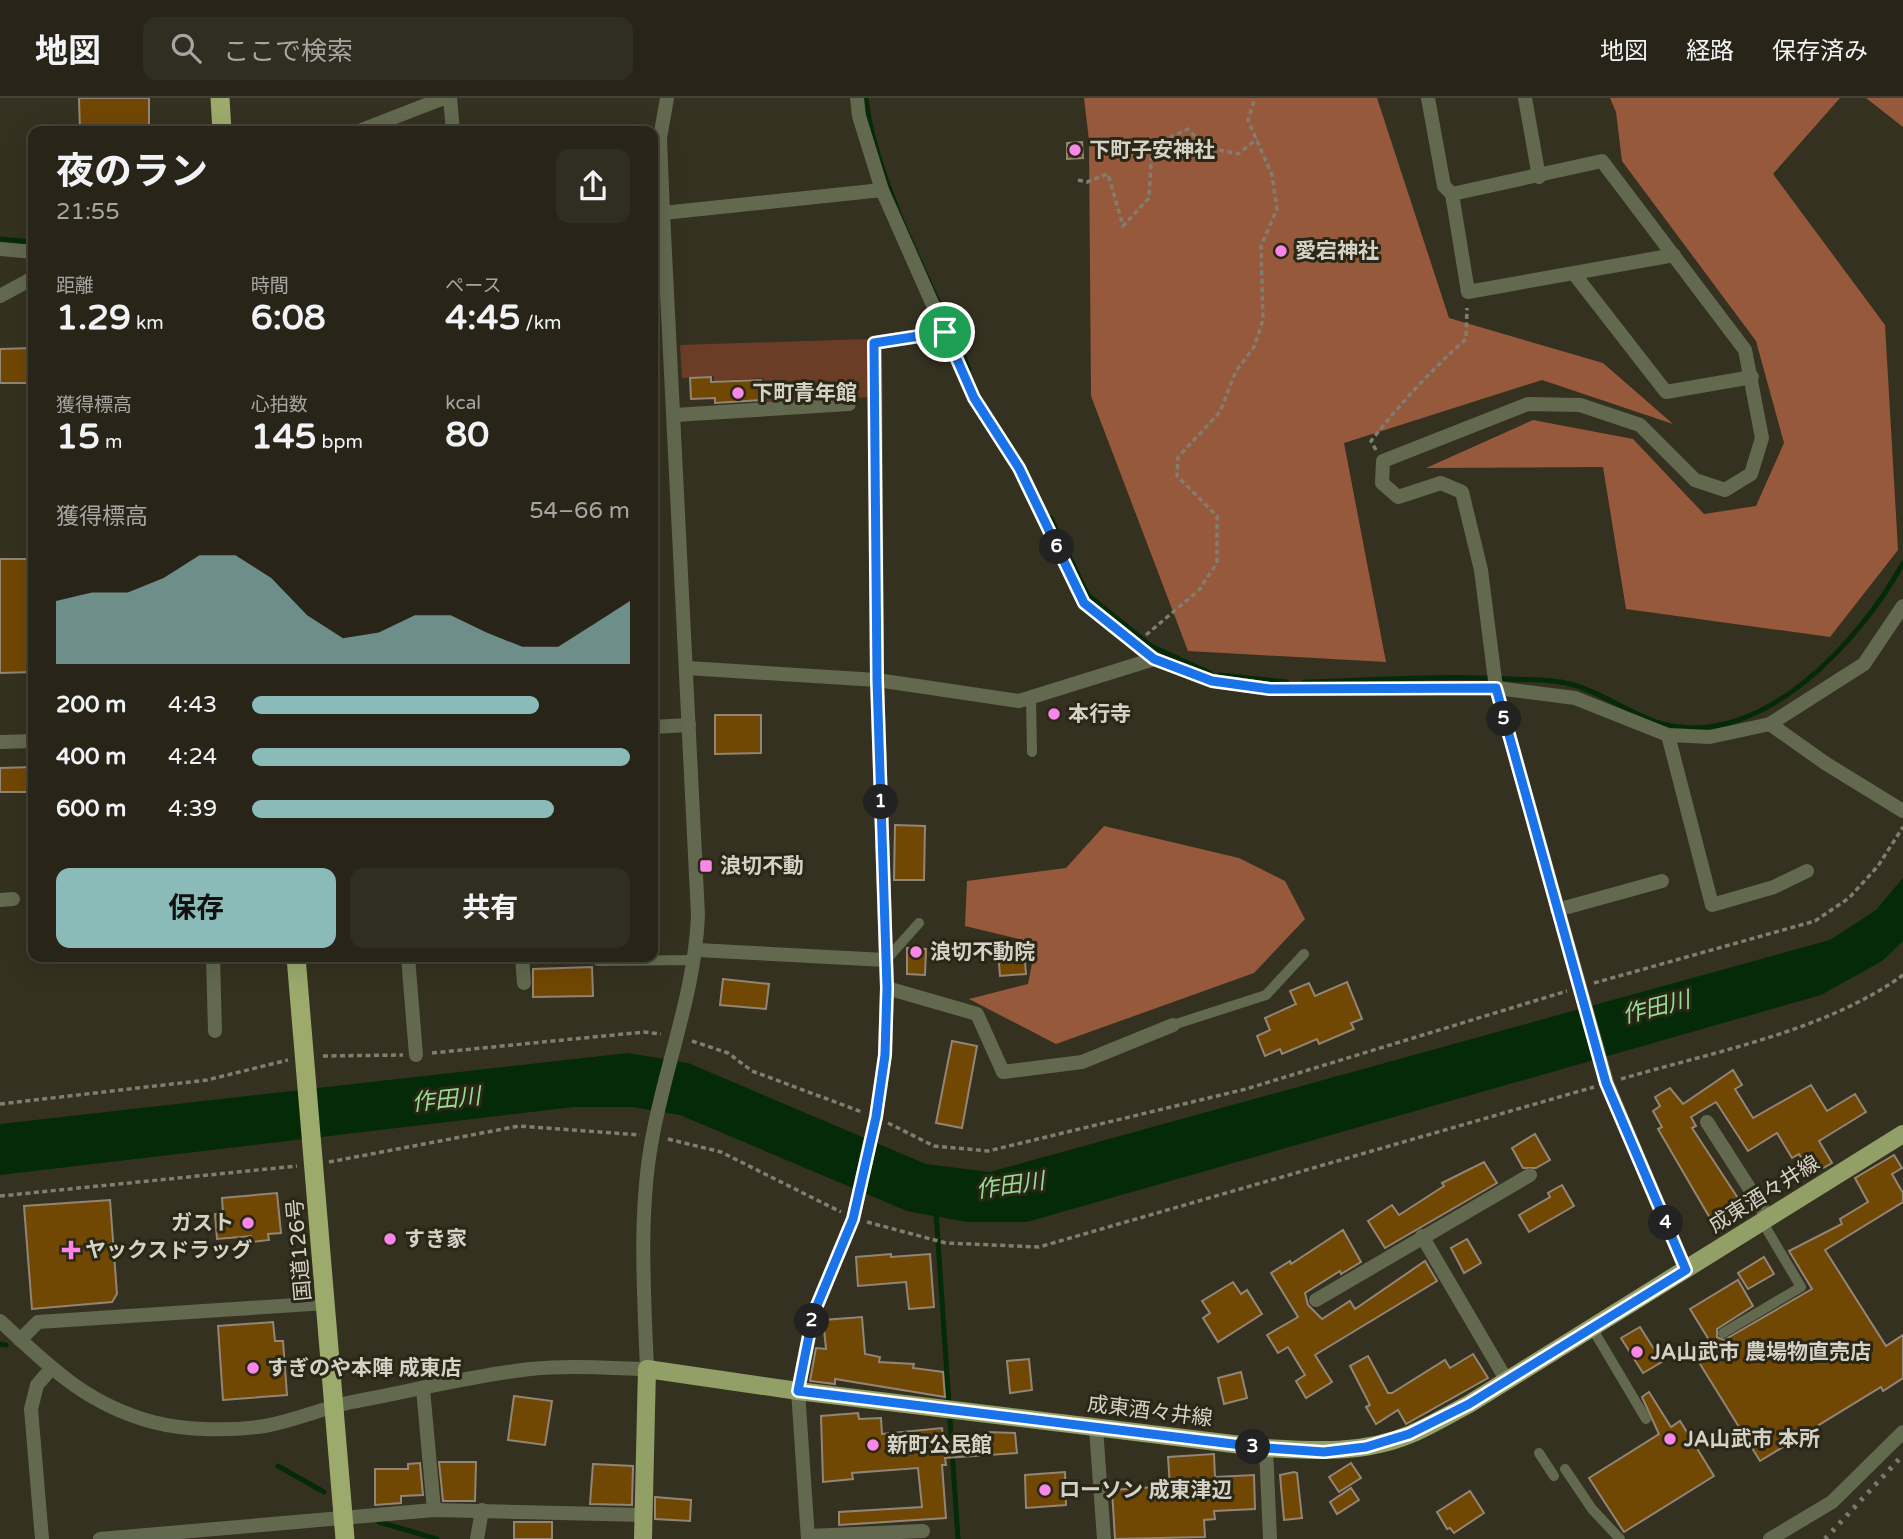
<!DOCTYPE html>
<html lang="ja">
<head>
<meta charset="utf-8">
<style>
	:root { --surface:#282518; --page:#302d21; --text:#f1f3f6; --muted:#a5a5a2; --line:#444237; --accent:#8bbbb9 }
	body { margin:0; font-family:"Varela Round","Noto Sans JP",sans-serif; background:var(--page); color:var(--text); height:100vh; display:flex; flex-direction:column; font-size:26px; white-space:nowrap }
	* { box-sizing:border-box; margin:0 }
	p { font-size:23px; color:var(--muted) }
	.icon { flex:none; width:38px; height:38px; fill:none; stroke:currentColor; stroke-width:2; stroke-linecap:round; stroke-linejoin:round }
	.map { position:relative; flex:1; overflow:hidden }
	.drawer { position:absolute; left:28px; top:28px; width:630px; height:836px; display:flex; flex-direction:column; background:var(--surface); border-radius:14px; box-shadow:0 7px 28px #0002,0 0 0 2px var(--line) }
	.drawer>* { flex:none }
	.pin { position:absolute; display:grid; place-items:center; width:60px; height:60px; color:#fff; margin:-30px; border:4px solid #fff; border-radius:50%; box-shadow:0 2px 7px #0007 }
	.km { position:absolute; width:35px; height:35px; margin:-18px; border-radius:50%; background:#222; color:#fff; font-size:19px; line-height:35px; text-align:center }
	.round { display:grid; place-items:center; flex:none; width:74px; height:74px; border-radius:14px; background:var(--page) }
	.summary { display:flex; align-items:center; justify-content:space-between; height:119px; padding:0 28px }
	h1 { font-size:38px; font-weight:700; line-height:52px }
	.metrics { display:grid; grid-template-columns:repeat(3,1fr); gap:10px; height:119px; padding:7px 28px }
	.metrics div { display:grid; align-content:center }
	.metrics b { font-size:35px; font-weight:700 }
	.metrics small { font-size:19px; font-weight:400 }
	.metrics p { font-size:19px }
	.chart { height:196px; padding:14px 28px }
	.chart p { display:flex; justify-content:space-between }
	.chart svg { width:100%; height:126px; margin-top:7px; fill:var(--accent); opacity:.7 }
	.cta { display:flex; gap:14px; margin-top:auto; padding:14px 28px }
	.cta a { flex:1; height:80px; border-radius:14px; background:var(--accent); color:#111; font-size:28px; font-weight:700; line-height:80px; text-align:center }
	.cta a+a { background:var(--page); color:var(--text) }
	ul { padding:0 28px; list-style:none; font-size:23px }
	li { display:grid; grid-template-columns:112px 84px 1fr; align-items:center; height:52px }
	li i { height:18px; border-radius:9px; background:var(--accent) }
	header { display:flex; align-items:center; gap:42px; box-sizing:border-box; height:98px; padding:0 35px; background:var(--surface); border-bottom:2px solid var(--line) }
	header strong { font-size:33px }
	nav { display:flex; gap:38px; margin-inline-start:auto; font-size:24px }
	.search { width:490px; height:63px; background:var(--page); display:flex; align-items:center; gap:18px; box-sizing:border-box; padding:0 24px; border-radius:14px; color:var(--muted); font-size:26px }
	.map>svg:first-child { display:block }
	.green { fill:#6b3d26 }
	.forest { fill:#97593b }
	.water { fill:#052a07 }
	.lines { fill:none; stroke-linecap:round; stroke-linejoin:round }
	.stream { stroke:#052a07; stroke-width:5 }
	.building { fill:#714704; stroke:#938575; stroke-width:2 }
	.path { stroke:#817d6f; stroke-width:3.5; stroke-dasharray:5 3.5; stroke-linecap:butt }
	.service { stroke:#62694e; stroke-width:10 }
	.minor { stroke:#62694e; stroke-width:14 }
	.tertiary { stroke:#62694e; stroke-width:14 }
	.primary { stroke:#92a068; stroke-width:18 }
	.trunk { stroke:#9caa6c; stroke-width:19 }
	.rail { stroke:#7d796b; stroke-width:5; stroke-dasharray:3.5 7; stroke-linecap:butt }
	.route-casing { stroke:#fff; stroke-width:14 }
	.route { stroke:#1a73e8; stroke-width:9 }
	.poi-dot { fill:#f987e8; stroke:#2b2716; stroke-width:2.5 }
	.labels { text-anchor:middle; stroke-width:6; stroke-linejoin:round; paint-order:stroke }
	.poi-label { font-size:21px; font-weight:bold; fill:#d4d1c6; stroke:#2b2716; text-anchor:start }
	.street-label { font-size:21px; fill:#d4d1c6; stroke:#2b2716 }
	.water-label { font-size:23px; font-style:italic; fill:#95dc93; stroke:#2b2716 }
</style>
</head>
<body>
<header>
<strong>地図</strong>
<div class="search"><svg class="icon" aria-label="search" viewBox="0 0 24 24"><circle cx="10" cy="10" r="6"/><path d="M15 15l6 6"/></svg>ここで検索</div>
<nav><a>地図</a><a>経路</a><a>保存済み</a></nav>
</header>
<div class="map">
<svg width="1903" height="1441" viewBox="0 0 1903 1441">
	<rect width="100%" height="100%" fill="#353120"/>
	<path class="green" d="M 868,241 L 870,299 L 764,306 L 763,280 L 714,283 L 714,278 L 682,280 L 680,247 Z"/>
	<g class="forest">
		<path d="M 1084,0 L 1377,0 L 1449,220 L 1603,265 L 1673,326 L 1542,282 L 1344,345 L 1386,564 L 1188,553 L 1091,298 L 1089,42 Z"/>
		<path d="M 1610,0 L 1840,0 L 1773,76 L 1885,227 L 1898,452 L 1830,539 L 1626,511 L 1603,369 L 1426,370 L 1533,322 L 1633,341 L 1704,416 L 1756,408 L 1784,345 L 1756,243 L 1622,63 L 1616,14 Z"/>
		<path d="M 1866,0 L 1903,0 L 1903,29 Z"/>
		<path d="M 1104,728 L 1239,760 L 1285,783 L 1305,821 L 1254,875 L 1056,946 L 969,901 L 1028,886 L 1036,845 L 965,828 L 967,783 L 1066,770 Z"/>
	</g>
	<path class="water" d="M 1903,780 L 1903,843 L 1882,863 L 1821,897 L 1027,1124 L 967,1124 L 907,1113 L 680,1017 L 632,1009 L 574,1009 L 0,1077 L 0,1026 L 628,955 L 688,965 L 926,1066 L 990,1074 L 1830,842 L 1876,812 Z"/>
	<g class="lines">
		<g class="stream">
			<path d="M 866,0 C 875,83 935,193 969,271"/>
			<path d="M 0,141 L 33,144"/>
			<path d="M 1051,420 L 1088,497 L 1151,548 L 1210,575"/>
			<path d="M 1220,577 L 1287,584"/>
			<path d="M 1304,584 C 1373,582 1442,577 1511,581 C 1530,582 1552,581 1570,586 C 1602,594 1631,617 1663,626 C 1762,652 1861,542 1903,465"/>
			<path d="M 936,1114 L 958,1441"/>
			<path d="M 0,1246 L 6,1247"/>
			<path d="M 278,1368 L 324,1394"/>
			<path d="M 379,1424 L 437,1441"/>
		</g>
	</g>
	<g class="building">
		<path d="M 79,0 L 149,0 L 149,33 L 80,33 Z"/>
		<path d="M 1082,44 L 1083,60 L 1067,61 L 1067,45 Z"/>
		<path d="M 33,250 L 33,285 L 0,285 L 0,251 Z"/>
		<path d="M 711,279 L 711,284 L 761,282 L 762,302 L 715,305 L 715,300 L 691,301 L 690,280 Z"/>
		<path d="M 0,461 L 33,461 L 33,574 L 0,575 Z"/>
		<path d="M 715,617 L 761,617 L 761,655 L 715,656 Z"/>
		<path d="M 33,669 L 33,694 L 0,694 L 0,670 Z"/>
		<path d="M 895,727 L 925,728 L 924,782 L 894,782 Z"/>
		<path d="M 907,850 L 926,851 L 925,877 L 907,876 Z"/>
		<path d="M 1024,851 L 1026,876 L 1000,878 L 998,853 Z"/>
		<path d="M 592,869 L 593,898 L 533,899 L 533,871 Z"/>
		<path d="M 723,881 L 769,886 L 766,911 L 720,907 Z"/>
		<path d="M 1347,884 L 1362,921 L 1351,925 L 1354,931 L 1319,946 L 1317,941 L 1282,956 L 1280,951 L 1265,958 L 1257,938 L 1270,932 L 1265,920 L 1296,906 L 1290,893 L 1309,885 L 1315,898 Z"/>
		<path d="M 952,943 L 977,948 L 962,1030 L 936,1025 Z"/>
		<path d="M 1733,972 L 1742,987 L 1735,991 L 1753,1020 L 1811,987 L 1827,1013 L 1855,996 L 1866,1014 L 1819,1043 L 1832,1065 L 1811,1077 L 1799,1056 L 1792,1060 L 1777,1035 L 1748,1053 L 1716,1004 L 1691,1019 L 1696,1028 L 1692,1030 L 1747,1114 L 1717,1132 L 1658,1031 L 1662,1029 L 1653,1013 L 1660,1008 L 1655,999 L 1670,990 L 1683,1006 Z"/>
		<path d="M 1535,1036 L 1550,1062 L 1536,1070 L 1523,1070 L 1512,1050 Z"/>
		<path d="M 1894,1057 L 1902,1070 L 1892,1076 L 1903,1095 L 1903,1104 L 1825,1152 L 1886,1248 L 1903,1237 L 1903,1280 L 1883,1293 L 1881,1289 L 1760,1363 L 1697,1261 L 1714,1250 L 1690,1211 L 1738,1182 L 1753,1208 L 1717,1231 L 1717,1239 L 1724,1242 L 1812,1191 L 1789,1153 L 1842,1126 L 1840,1121 L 1868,1104 L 1855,1080 Z"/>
		<path d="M 1484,1064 L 1497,1085 L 1385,1150 L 1368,1123 L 1392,1107 L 1399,1117 L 1444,1088 L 1442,1085 Z"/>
		<path d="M 1562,1087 L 1574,1108 L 1529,1134 L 1519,1117 L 1550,1099 L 1548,1095 Z"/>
		<path d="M 277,1095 L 281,1135 L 268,1136 L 269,1142 L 252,1144 L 251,1138 L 217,1141 L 215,1116 L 223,1115 L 222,1100 Z"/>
		<path d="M 110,1102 L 117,1196 L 112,1204 L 32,1211 L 24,1108 Z"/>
		<path d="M 1343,1132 L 1361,1164 L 1341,1176 L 1340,1173 L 1305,1195 L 1308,1207 L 1322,1221 L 1350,1203 L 1355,1211 L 1425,1163 L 1437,1183 L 1315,1257 L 1332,1284 L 1306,1300 L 1296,1283 L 1305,1277 L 1288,1249 L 1278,1255 L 1267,1237 L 1298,1219 L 1271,1175 L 1290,1163 L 1291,1166 Z"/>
		<path d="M 1467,1141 L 1481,1165 L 1464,1175 L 1451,1150 Z"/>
		<path d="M 891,1156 L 891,1159 L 930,1156 L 934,1209 L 909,1211 L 906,1184 L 858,1188 L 856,1159 Z"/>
		<path d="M 1764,1159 L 1774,1176 L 1748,1191 L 1738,1175 Z"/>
		<path d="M 1233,1184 L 1241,1196 L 1247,1192 L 1262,1216 L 1218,1244 L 1203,1220 L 1210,1215 L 1202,1203 Z"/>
		<path d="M 862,1219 L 865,1256 L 880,1259 L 879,1264 L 914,1266 L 913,1270 L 943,1274 L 945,1299 L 835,1281 L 835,1286 L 810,1283 L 816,1250 L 826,1251 L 823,1222 Z"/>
		<path d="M 273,1224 L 275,1243 L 283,1243 L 287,1297 L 223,1302 L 218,1228 Z"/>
		<path d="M 1640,1229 L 1662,1264 L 1643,1275 L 1621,1240 Z"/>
		<path d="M 1473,1256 L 1488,1280 L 1406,1326 L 1398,1312 L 1376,1326 L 1366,1309 L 1370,1307 L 1350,1268 L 1368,1258 L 1388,1295 L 1392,1295 L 1445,1262 L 1450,1270 Z"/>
		<path d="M 1029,1261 L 1032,1292 L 1010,1295 L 1007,1263 Z"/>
		<path d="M 1241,1274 L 1247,1300 L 1224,1306 L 1218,1280 Z"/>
		<path d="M 1649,1294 L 1671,1329 L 1680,1323 L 1714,1378 L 1624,1434 L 1589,1380 L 1659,1336 L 1642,1299 Z"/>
		<path d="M 514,1298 L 552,1303 L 545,1347 L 508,1342 Z"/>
		<path d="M 858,1315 L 859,1321 L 881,1320 L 882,1336 L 942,1330 L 944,1344 L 986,1341 L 986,1334 L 1015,1335 L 1017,1355 L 945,1360 L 946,1367 L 942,1367 L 946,1420 L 839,1427 L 839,1414 L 922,1409 L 918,1370 L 852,1375 L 853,1381 L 823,1384 L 821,1318 Z"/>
		<path d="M 1214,1356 L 1215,1379 L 1254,1377 L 1255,1411 L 1214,1413 L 1215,1421 L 1204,1422 L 1205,1439 L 1115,1441 L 1112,1392 L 1170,1388 L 1168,1359 Z"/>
		<path d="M 439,1364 L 476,1364 L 475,1403 L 443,1403 Z"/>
		<path d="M 420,1365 L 423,1397 L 401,1398 L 401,1405 L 375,1407 L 375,1371 L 408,1371 L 408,1366 Z"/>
		<path d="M 1351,1365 L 1361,1380 L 1339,1394 L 1329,1379 Z"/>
		<path d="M 593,1366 L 633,1368 L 632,1407 L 590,1406 Z"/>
		<path d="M 1065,1374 L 1066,1407 L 1026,1410 L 1025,1377 Z"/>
		<path d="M 1294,1374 L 1297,1375 L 1302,1420 L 1284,1422 L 1280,1377 Z"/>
		<path d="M 1351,1390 L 1359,1402 L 1337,1416 L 1330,1404 Z"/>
		<path d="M 1470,1393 L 1484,1415 L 1454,1435 L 1450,1430 L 1447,1431 L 1437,1414 Z"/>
		<path d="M 655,1399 L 691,1402 L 690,1423 L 655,1421 Z"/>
		<rect x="514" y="1424" width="38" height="17"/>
	</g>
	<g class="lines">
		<g class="path">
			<path d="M 1078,82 L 1087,84 L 1108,76 L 1123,128 L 1149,100 L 1152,48 L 1188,31 L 1205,49 L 1238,56 L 1257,41"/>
			<path d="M 1376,352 L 1371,343 C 1400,306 1430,273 1466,241 L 1467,210"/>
			<path d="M 1146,537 L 1199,492 L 1217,465 L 1217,418 L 1177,378 L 1178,359 L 1220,314 L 1236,273 L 1254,249 L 1263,222 L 1261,148 L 1277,111 L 1272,77 L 1248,22 L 1255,0"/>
			<path d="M 1594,885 L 1815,823 L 1849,800 L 1878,768 L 1903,729"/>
			<path d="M 692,943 L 728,955 L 752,973 L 862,1014"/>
			<path d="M 432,955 L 644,934 L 661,936"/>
			<path d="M 323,958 L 403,957"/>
			<path d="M 1621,981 C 1713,954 1826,933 1903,877"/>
			<path d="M 0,1006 L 207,982 L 288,962"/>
			<path d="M 888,1025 L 934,1048 L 988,1053 L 1246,991 L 1567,893"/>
			<path d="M 668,1041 L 721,1054 L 841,1114"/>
			<path d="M 329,1064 L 519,1028 L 640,1037"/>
			<path d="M 0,1098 L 297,1068"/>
			<path d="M 867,1124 L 946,1145 L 1039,1149 L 1594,989"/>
		</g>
		<g class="service">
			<path d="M 1031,600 L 1032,654"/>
			<path d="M 886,862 L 919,825"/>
			<path d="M 598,863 L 695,862"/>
			<path d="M 1173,927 L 1266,897 L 1304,856"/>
			<path d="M 1592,1230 L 1646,1321"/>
			<path d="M 1723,1235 L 1801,1189 L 1763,1125"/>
			<path d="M 1539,1355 L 1554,1378"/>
			<path d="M 1565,1371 L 1592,1411 L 1620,1441"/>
		</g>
		<g class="minor">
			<path d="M 450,0 L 453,33"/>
			<path d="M 857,0 L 859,18 L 882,92 L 974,300 L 1019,370 L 1084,505 L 1154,561 L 1212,583 L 1270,591 L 1496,590 L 1575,600 L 1668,637 L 1710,639 L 1770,626 L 1864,566 L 1903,508"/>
			<path d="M 1525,0 L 1539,79"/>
			<path d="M 359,33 L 444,0"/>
			<path d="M 1452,96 L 1468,194 L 1674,157"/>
			<path d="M 663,115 L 882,92"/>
			<path d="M 0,151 L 33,154"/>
			<path d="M 1575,177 L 1666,294 L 1752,279"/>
			<path d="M 675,317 L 849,306"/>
			<path d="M 687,570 L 877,582 L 1019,603 L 1154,561"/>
			<path d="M 1770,626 L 1825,665 L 1903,713"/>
			<path d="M 653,629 L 689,627"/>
			<path d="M 1668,637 L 1712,807 L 1774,789 L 1807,773"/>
			<path d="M 0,644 L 33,643"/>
			<path d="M 0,802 L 13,801"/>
			<path d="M 1557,812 L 1662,783"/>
			<path d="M 697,852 L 885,862"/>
			<path d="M 213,859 L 215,933"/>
			<path d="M 408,859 L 416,957"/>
			<path d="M 522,859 L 524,885"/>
			<path d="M 887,890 L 977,916 L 1003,974 L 1082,964 L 1173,927"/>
			<path d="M 1607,985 L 1686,1172"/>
			<path d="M 1707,1024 L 1769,1121"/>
			<path d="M 1422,1138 L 1507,1283"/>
			<path d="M 1316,1202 L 1530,1077"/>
			<path d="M 20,1242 L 38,1224 L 326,1205"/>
			<path d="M 423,1291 L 434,1412"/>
			<path d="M 1096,1330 L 1104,1441"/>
			<path d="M 1266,1350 L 1270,1441"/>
			<path d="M 808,1438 L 923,1433"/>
			<path d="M 42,1441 L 31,1311 L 37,1287 L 50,1272"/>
			<path d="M 100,1441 L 434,1412 L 644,1417"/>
			<path d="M 477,1441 L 482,1412"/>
			<path d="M 808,1441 L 798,1293 L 813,1217 L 853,1121 L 876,1019 L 885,957 L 887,890 L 877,582 L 875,245 L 945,234"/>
			<path d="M 1770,1441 L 1832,1404 L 1903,1334"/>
		</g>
		<g class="tertiary">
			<path d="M 1428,0 L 1444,88 L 1452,96 L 1602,63 L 1745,252 L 1762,340 L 1751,376 L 1725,392 L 1695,382 L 1640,327 L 1580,307 L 1528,306 L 1383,363 L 1382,385 L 1398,399 L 1441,385 L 1462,394 L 1481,472 L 1496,590 L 1607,985"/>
			<path d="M 0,198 L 33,180"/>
			<path d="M 0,1223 C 50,1269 86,1306 153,1324 C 186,1333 232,1333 265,1328 C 294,1323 323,1310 352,1304 C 411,1293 470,1278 530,1271 C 569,1267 608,1270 647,1271 C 644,1195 638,1112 653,1036 C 667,962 695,893 698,817 L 663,115 L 660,40 L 667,0"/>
		</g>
		<path class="primary" d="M 643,1441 L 647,1271 L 798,1293 L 1266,1350 C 1315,1353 1364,1356 1411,1336 C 1430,1328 1450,1316 1469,1306 L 1903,1036"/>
		<g class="trunk">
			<path d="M 220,0 L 222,33"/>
			<path d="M 296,859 L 345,1441"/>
		</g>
		<path class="rail" d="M 1825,1441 L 1903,1357"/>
	</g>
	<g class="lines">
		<defs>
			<path id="route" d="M 945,234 L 974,300 L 1019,370 L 1084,505 L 1154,561 L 1212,583 L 1270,591 L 1496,590 L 1606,985 L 1686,1172 L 1469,1306 L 1409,1336 L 1366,1349 L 1324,1354 L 1266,1350 L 798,1293 L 813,1217 L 853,1121 L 876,1019 L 885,957 L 887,890 L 877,582 L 874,245 Z"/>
		</defs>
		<use href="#route" class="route-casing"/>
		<use href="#route" class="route"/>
	</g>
	<g class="poi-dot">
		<circle cx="1075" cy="52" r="7"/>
		<circle cx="1281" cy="153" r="7"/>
		<circle cx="738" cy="295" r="7"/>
		<circle cx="1054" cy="616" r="7"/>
		<rect x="699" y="761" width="14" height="14" rx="3.5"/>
		<circle cx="916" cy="854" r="7"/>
		<circle cx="248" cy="1125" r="7"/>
		<circle cx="390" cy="1141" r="7"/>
		<path d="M67.5 1141.5h7v7h7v7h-7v7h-7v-7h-7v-7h7z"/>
		<circle cx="1637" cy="1254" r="7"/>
		<circle cx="253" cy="1270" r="7"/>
		<circle cx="1670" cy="1341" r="7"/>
		<circle cx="873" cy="1347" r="7"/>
		<circle cx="1045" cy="1392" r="7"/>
	</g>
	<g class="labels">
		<g class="poi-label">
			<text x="1089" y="59">下町子安神社</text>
			<text x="1295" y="160">愛宕神社</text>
			<text x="752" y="302">下町青年館</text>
			<text x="1068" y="623">本行寺</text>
			<text x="720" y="775">浪切不動</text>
			<text x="930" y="861">浪切不動院</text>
			<text x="234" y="1132" text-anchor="end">ガスト</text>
			<text x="404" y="1148">すき家</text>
			<text x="85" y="1159">ヤックスドラッグ</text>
			<text x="1651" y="1261">JA山武市 農場物直売店</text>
			<text x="267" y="1277">すぎのや本陣 成東店</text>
			<text x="1684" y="1348">JA山武市 本所</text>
			<text x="887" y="1354">新町公民館</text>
			<text x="1059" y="1399">ローソン 成東津辺</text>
		</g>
		<g class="street-label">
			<text transform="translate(1764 1096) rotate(-32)" y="7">成東酒々井線</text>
			<text transform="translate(299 1152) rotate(-95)" y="7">国道126号</text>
			<text transform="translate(1150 1313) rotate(7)" y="7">成東酒々井線</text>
		</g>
		<g class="water-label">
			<text transform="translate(1656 909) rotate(-14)" y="8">作田川</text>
			<text transform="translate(446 1001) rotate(-6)" y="8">作田川</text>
			<text transform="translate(1010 1087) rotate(-8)" y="8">作田川</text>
		</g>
	</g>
</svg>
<div class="pin" style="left:945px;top:234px;background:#1e9e55"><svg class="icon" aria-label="arrive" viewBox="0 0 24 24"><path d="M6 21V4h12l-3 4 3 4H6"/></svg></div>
<b class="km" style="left:881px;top:704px">1</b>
<b class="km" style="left:812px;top:1223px">2</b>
<b class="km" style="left:1253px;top:1349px">3</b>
<b class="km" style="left:1666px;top:1125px">4</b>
<b class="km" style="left:1504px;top:621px">5</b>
<b class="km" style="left:1057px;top:449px">6</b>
<section class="drawer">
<div class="summary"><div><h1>夜のラン</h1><p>21:55</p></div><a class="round"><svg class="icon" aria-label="share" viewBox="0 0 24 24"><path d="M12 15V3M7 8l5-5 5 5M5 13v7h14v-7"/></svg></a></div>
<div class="metrics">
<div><p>距離</p><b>1.29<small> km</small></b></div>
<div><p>時間</p><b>6:08</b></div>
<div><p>ペース</p><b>4:45<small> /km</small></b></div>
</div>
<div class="metrics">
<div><p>獲得標高</p><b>15<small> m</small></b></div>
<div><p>心拍数</p><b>145<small> bpm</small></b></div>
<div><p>kcal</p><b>80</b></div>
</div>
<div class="chart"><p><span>獲得標高</span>54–66 m</p>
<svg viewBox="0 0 160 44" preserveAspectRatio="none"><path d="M0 44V22L10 19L20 19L30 14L40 6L50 6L60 14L70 27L80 35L90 33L100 27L110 27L120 33L130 38L140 38L150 30L160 22V44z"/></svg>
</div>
<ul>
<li><b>200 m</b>4:43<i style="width:76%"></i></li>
<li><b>400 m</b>4:24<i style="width:100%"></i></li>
<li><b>600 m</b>4:39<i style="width:80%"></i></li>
</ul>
<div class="cta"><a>保存</a><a>共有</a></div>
</section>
</div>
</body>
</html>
